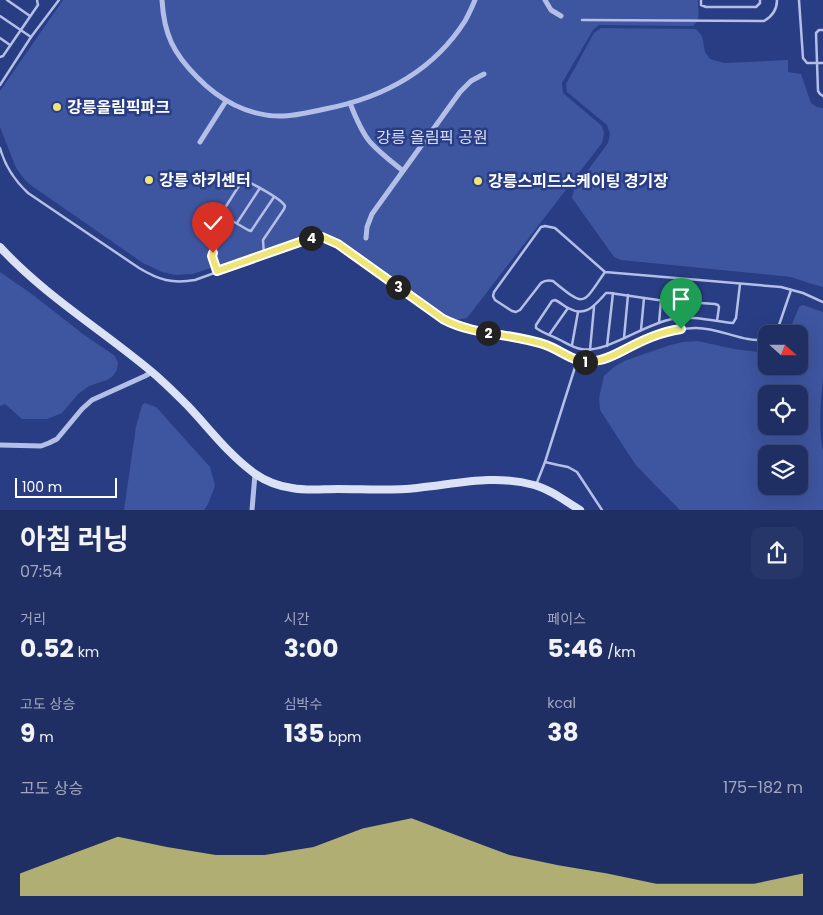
<!DOCTYPE html>
<html lang="ko">
<head>
<meta charset="utf-8">
<style>
	:root { --surface:#1f2e63; --page:#273669; --text:#f1f3f6; --muted:#a1a8be; --line:#3c4a78; --accent:#eee579 }
	body { margin:0; font-family:Poppins,"Noto Sans KR",sans-serif; background:var(--page); color:var(--text); height:100vh; display:flex; flex-direction:column; font-size:19px; white-space:nowrap }
	* { box-sizing:border-box; margin:0 }
	p { font-size:16px; color:var(--muted) }
	.icon { flex:none; width:28px; height:28px; fill:none; stroke:currentColor; stroke-width:2; stroke-linecap:round; stroke-linejoin:round }
	.map { position:relative; height:510px; overflow:hidden }
	.sheet { display:flex; flex-direction:column; background:var(--surface); flex:1 }
	.sheet>* { flex:none }
	.needle { width:32px; rotate:111deg }
	.buttons { position:absolute; left:758px; top:325px; display:grid; gap:10px }
	.buttons a { display:grid; place-items:center; width:50px; height:50px; border-radius:10px; background:var(--surface); box-shadow:0 5px 20px #0002,0 0 0 1px var(--line); font-size:25px }
	.scale { position:absolute; left:15px; bottom:12px; width:102px; box-sizing:border-box; padding-left:5px; border:2px solid #fff; border-top:0; font-size:14px; line-height:18px; white-space:nowrap; color:#fff; -webkit-text-stroke:4px #293d84; paint-order:stroke }
	.pin { position:absolute; display:grid; place-items:center; width:42px; height:42px; color:#fff; margin:-51px -21px; border-radius:50% 50% 50% 0; rotate:-45deg; box-shadow:0 0 5px #0007 }
	.pin .icon { rotate:45deg }
	.km { position:absolute; width:25px; height:25px; margin:-12px; border-radius:50%; background:#222; color:#fff; font-size:14px; line-height:25px; text-align:center }
	.round { display:grid; place-items:center; flex:none; width:52px; height:52px; border-radius:10px; background:var(--page) }
	.headline { display:flex; align-items:center; justify-content:space-between; height:85px; padding:0 20px }
	h1 { font-size:28px; font-weight:700; line-height:38px }
	.figures { display:grid; grid-template-columns:repeat(3,1fr); gap:8px; height:85px; padding:5px 20px }
	.figures div { display:grid; align-content:center }
	.figures b { font-size:25px; font-weight:700 }
	.figures small { font-size:14px; font-weight:400 }
	.figures p { font-size:14px }
	.chart { height:140px; padding:10px 20px }
	.chart p { display:flex; justify-content:space-between }
	.chart svg { width:100%; height:90px; margin-top:5px; fill:var(--accent); opacity:.7 }
	.map>svg:first-child { display:block }
	.green { fill:#3e55a0; fill-rule:evenodd }
	.lines { fill:none; stroke-linecap:round; stroke-linejoin:round }
	.lane { stroke:#b3bfe7; stroke-width:2.5 }
	.street { stroke:#b3bfe7; stroke-width:5 }
	.secondary { stroke:#dce2f6; stroke-width:8 }
	.route-casing { stroke:#fff; stroke-width:10 }
	.route { stroke:#eee579; stroke-width:6 }
	.poi-dot { fill:#eee579; stroke:#293d84; stroke-width:2 }
	.labels { text-anchor:middle; stroke-width:5; stroke-linejoin:round; paint-order:stroke }
	.poi-label { font-size:16px; font-weight:bold; fill:#fff; stroke:#293d84; text-anchor:start }
	.park-label { font-size:16px; fill:#d6ddf6; stroke:#293d84 }
</style>
</head>
<body>
<div class="map">
<svg width="823" height="510" viewBox="0 0 823 510">
	<rect width="100%" height="100%" fill="#293d84"/>
	<g class="green">
		<path d="M 63,0 L 698,0 C 698,10 701,20 693,26 L 599,25 L 593,30 L 562,83 L 563,93 L 602,126 L 604,133 L 602,143 L 467,318 L 456,320 L 445,314 L 340,239 L 323,233 L 275,246 L 193,274 L 175,275 L 162,272 L 143,263 L 32,186 L 25,180 L 16,168 L 0,127 L 0,91 Z"/>
		<path d="M 601,28 L 696,29 L 702,36 L 705,52 L 710,59 L 724,63 L 788,60 L 788,72 L 801,74 L 811,103 L 817,107 L 823,108 L 823,287 L 812,284 L 791,277 L 621,260 L 614,257 L 572,198 L 574,189 L 608,143 L 610,134 L 607,125 L 567,92 L 566,84 L 594,33 Z"/>
		<path d="M 0,272 L 33,295 L 83,334 L 115,356 L 118,363 L 117,370 L 113,376 L 107,380 L 89,386 L 78,394 L 62,413 L 47,419 L 22,419 L 5,404 L 0,406 Z"/>
		<path d="M 803,305 L 823,312 C 823,333 823,356 823,378 C 821,399 818,430 823,451 L 823,510 L 680,510 L 655,485 L 635,464 L 600,410 L 599,398 L 604,376 L 614,367 L 624,361 L 670,345 L 683,342 L 698,341 L 734,349 L 766,353 L 766,366 L 799,366 L 799,334 L 788,334 L 799,307 ZM 766,394 L 799,394 L 799,426 L 766,426 ZM 766,454 L 799,454 L 799,486 L 766,486 Z"/>
		<path d="M 145,403 L 156,407 L 210,467 L 215,486 L 208,504 L 204,510 L 124,510 L 136,427 L 142,405 Z"/>
	</g>
	<g class="lines">
		<g class="lane">
			<path d="M 7,0 L 30,16"/>
			<path d="M 701,0 L 701,5 L 706,7 L 756,7 L 760,3 L 760,0"/>
			<path d="M 799,0 L 803,58 L 807,63 L 823,63"/>
			<path d="M 0,16 L 31,37"/>
			<path d="M 582,20 L 764,21 C 773,16 777,10 777,0"/>
			<path d="M 823,30 L 819,30 L 816,33 L 818,91 L 820,94 L 823,96"/>
			<path d="M 0,38 L 10,45"/>
			<path d="M 0,57 L 3,56 L 38,5 L 37,0"/>
			<path d="M 0,85 L 31,37 L 59,0"/>
			<path d="M 0,148 C 5,166 14,180 28,193 L 139,268 C 159,280 172,284 195,280 L 314,237 L 322,237 L 338,244 L 443,319 C 475,336 512,333 546,345 C 567,352 574,366 599,361 C 609,359 617,353 627,348 C 651,337 668,329 695,328 C 719,327 745,344 766,339"/>
			<path d="M 237,223 L 260,188"/>
			<path d="M 264,255 L 263,240 L 284,209 L 285,206 C 281,198 256,186 247,181 L 245,180 L 242,181 L 223,211 L 223,214 L 224,216 L 248,230 L 251,231 L 274,197"/>
			<path d="M 217,271 L 212,256 L 213,253 L 227,232"/>
			<path d="M 605,272 C 582,305 586,308 553,281 C 548,280 545,280 541,283 L 520,310 L 516,312 L 512,311 L 495,300 L 493,296 L 494,292 L 541,227 L 545,226 L 555,228 L 605,272 L 781,287 L 803,293 L 823,302"/>
			<path d="M 673,319 L 675,301"/>
			<path d="M 717,321 L 719,307 L 718,305 L 715,304 L 658,300 L 610,293 L 606,293 C 595,305 586,318 568,308 C 564,306 560,302 555,300 L 552,301 L 536,325 L 536,328 C 543,333 552,336 560,340 C 566,343 574,348 581,349 C 606,354 644,324 672,319 C 692,315 713,321 733,323 L 736,318 L 740,284"/>
			<path d="M 659,323 L 661,300"/>
			<path d="M 641,330 L 644,298"/>
			<path d="M 774,334 L 778,328 L 791,290"/>
			<path d="M 549,335 L 568,308"/>
			<path d="M 624,338 L 628,295"/>
			<path d="M 572,345 L 578,312"/>
			<path d="M 607,346 L 613,293"/>
			<path d="M 590,350 L 594,307"/>
			<path d="M 545,462 L 558,465 L 568,467 L 577,472 L 602,510"/>
			<path d="M 536,485 L 545,462 L 577,361"/>
		</g>
		<g class="street">
			<path d="M 162,0 C 164,34 173,53 197,77 C 219,100 248,116 280,116 C 295,116 311,112 325,109 C 382,98 433,71 465,21 C 469,14 472,7 475,0"/>
			<path d="M 545,0 L 551,10 L 561,16"/>
			<path d="M 350,103 C 355,116 361,131 370,142 C 380,153 392,162 403,171"/>
			<path d="M 200,142 L 226,101"/>
			<path d="M 366,238 L 367,227 L 372,214 L 460,92 L 471,81 L 484,74"/>
			<path d="M 0,445 L 41,446 L 49,443 L 57,439 L 82,409 L 92,400 L 145,376 L 152,372"/>
			<path d="M 252,510 L 255,474"/>
		</g>
		<path class="secondary" d="M 0,247 C 44,295 102,330 152,372 C 164,382 176,394 188,406 C 209,428 228,454 254,473 C 265,481 278,486 292,488 C 307,491 323,489 338,489 C 364,489 391,491 417,488 C 457,484 493,474 534,485 C 550,489 565,501 580,510"/>
	</g>
	<g class="lines">
		<defs>
			<path id="route" d="M 213,253 L 212,256 L 217,271 L 314,237 L 322,237 L 338,244 L 443,319 C 475,336 512,333 546,345 C 567,353 575,366 600,360 C 609,358 616,354 624,350 C 643,340 660,332 681,329"/>
		</defs>
		<use href="#route" class="route-casing"/>
		<use href="#route" class="route"/>
	</g>
	<g class="poi-dot">
		<circle cx="57" cy="107" r="5"/>
		<circle cx="149" cy="180" r="5"/>
		<circle cx="478" cy="181" r="5"/>
	</g>
	<g class="labels">
		<g class="poi-label">
			<text x="67" y="113">강릉올림픽파크</text>
			<text x="159" y="186">강릉 하키센터</text>
			<text x="488" y="187">강릉스피드스케이팅 경기장</text>
		</g>
		<g class="park-label">
			<text x="432" y="143">강릉 올림픽 공원</text>
		</g>
	</g>
</svg>
<div class="buttons">
<a><svg class="needle" viewBox="-14 -14 28 28"><path d="M0-13l5 13h-10z" fill="#e53935"/><path d="M0 13l5-13h-10z" fill="#a1a8be"/></svg></a>
<a><svg class="icon" aria-label="locate" viewBox="0 0 24 24"><circle cx="12" cy="12" r="6"/><path d="M12 2v4M12 18v4M2 12h4M18 12h4"/></svg></a>
<a><svg class="icon" aria-label="layers" viewBox="0 0 24 24"><path d="M12 4l9 5-9 5-9-5zM3 14l9 5 9-5"/></svg></a>
</div>
<div class="scale">100 m</div>
<div class="pin" style="left:681px;top:329px;background:#1e9e55"><svg class="icon" aria-label="arrive" viewBox="0 0 24 24"><path d="M6 21V4h12l-3 4 3 4H6"/></svg></div>
<div class="pin" style="left:213px;top:253px;background:#d93025"><svg class="icon" aria-label="check" viewBox="0 0 24 24"><path d="M5 12l5 5 9-10"/></svg></div>
<b class="km" style="left:585px;top:362px">1</b>
<b class="km" style="left:488px;top:333px">2</b>
<b class="km" style="left:398px;top:287px">3</b>
<b class="km" style="left:311px;top:238px">4</b>
</div>
<section class="sheet">
<div class="headline"><div><h1>아침 러닝</h1><p>07:54</p></div><a class="round"><svg class="icon" aria-label="share" viewBox="0 0 24 24"><path d="M12 15V3M7 8l5-5 5 5M5 13v7h14v-7"/></svg></a></div>
<div class="figures">
<div><p>거리</p><b>0.52<small> km</small></b></div>
<div><p>시간</p><b>3:00</b></div>
<div><p>페이스</p><b>5:46<small> /km</small></b></div>
</div>
<div class="figures">
<div><p>고도 상승</p><b>9<small> m</small></b></div>
<div><p>심박수</p><b>135<small> bpm</small></b></div>
<div><p>kcal</p><b>38</b></div>
</div>
<div class="chart"><p><span>고도 상승</span>175–182 m</p>
<svg viewBox="0 0 160 44" preserveAspectRatio="none"><path d="M0 44V33L10 24L20 15L30 20L40 24L50 24L60 20L70 11L80 6L90 15L100 24L110 29L120 33L130 38L140 38L150 38L160 33V44z"/></svg>
</div>
</section>
</body>
</html>
